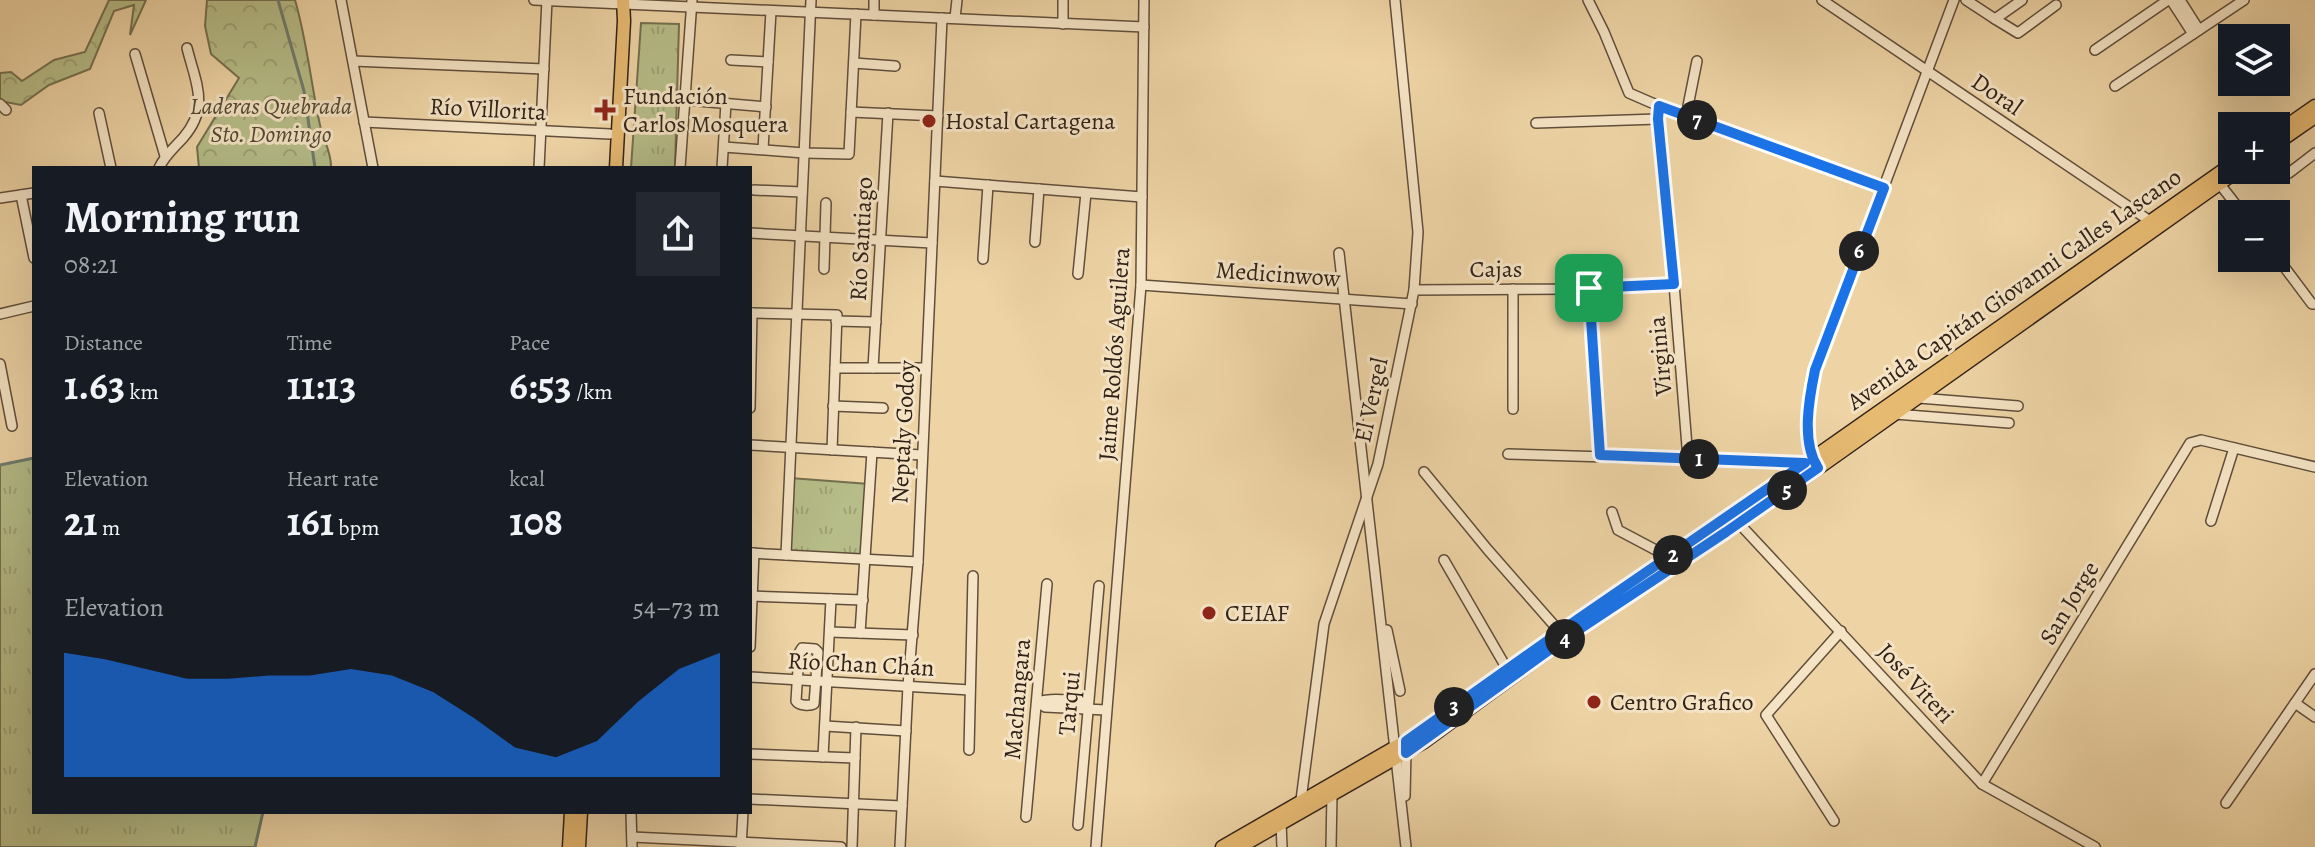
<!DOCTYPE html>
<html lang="en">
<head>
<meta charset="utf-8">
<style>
	:root { --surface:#171b24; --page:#242831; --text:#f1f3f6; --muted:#9ea1a6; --accent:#1a73e8 }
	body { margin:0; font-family:Alegreya,serif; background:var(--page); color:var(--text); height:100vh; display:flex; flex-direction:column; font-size:30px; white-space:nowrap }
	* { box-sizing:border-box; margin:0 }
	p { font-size:26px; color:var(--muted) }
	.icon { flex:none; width:44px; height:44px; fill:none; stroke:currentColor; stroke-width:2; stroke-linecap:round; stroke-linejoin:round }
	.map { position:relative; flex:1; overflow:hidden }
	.drawer { position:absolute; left:32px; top:166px; width:720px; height:648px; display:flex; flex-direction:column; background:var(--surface); border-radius:0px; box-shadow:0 8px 32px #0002 }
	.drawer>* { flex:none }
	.fabs { position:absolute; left:2218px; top:24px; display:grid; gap:16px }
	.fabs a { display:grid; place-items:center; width:72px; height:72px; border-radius:0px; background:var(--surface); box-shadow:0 8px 32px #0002; font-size:40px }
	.pin { position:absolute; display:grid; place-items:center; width:68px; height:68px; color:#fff; margin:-34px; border-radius:16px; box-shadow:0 4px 12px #0006 }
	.km { position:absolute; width:40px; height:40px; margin:-20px; border-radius:50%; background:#222; color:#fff; font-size:22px; line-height:40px; text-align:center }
	.round { display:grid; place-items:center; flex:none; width:84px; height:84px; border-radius:0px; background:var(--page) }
	.overview { display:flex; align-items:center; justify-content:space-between; height:136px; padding:0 32px }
	h1 { font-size:44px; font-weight:700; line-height:60px }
	.metrics { display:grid; grid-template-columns:repeat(3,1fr); gap:12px; height:136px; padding:8px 32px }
	.metrics div { display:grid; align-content:center }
	.metrics b { font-size:40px; font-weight:700 }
	.metrics small { font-size:22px; font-weight:400 }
	.metrics p { font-size:22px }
	.chart { height:224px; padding:16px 32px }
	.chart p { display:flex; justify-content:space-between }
	.chart svg { width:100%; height:144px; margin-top:8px; fill:var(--accent); opacity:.7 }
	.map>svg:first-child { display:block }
	.grass { fill:url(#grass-tufts); stroke:#747050; stroke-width:2 }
	.forest { fill:url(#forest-crowns); stroke:#747050; stroke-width:2 }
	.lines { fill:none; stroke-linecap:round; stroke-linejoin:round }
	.stream { stroke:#6f7c6f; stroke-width:3 }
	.minor-casing { stroke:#604e3b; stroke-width:12 }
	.major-casing { stroke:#312218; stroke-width:15 }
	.minor { stroke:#f4e3c4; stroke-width:9 }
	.major { stroke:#e7ba72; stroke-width:12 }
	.route-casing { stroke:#fff; stroke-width:16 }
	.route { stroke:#1a73e8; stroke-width:10 }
	.poi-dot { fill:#8f2418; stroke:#f4e3c4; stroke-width:3 }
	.labels { text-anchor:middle; stroke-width:6; stroke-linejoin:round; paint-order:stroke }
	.street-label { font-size:24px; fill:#312218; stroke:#f4e3c4 }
	.poi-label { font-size:24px; fill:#312218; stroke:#f4e3c4; text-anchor:start }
	.park-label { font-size:24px; font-style:italic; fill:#524934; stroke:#f4e3c4 }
</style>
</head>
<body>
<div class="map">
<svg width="2315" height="847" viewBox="0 0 2315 847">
	<defs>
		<pattern id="grass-tufts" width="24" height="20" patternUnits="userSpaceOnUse" patternTransform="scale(2)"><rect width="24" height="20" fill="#b6bd88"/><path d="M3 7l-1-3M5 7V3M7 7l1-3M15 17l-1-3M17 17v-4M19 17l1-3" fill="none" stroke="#9da275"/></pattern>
		<pattern id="forest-crowns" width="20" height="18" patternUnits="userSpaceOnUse" patternTransform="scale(2)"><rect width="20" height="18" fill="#b6bd88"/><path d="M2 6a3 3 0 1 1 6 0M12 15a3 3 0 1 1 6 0" fill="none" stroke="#9da275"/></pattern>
	</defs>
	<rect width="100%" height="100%" fill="#eed4a5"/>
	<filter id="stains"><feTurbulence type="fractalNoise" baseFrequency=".0025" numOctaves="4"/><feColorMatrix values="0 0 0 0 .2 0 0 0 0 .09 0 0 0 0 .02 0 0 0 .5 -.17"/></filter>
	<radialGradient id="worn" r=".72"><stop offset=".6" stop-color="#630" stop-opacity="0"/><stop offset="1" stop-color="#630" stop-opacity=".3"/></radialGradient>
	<g class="grass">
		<path d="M 641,23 L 679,24 L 675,168 L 631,168 Z"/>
		<path d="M 34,458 L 34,812 L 263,812 L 255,847 L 0,847 L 0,465 Z"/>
		<path d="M 790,478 L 869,484 L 865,556 L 790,553 Z"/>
	</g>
	<g class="forest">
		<path d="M 109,0 L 146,0 L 130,35 L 134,5 L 114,11 L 90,69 L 49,85 L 21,105 L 0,101 L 0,73 L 11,72 L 22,81 L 54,60 L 85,52 Z"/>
		<path d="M 207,0 L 295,0 C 307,41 311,84 320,125 C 323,140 332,153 331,168 L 199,168 L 197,147 L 239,78 L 211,54 L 205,26 Z"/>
	</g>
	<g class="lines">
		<g class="stream">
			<path d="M 278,0 L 304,91 L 315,168"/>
			<path d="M 0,465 L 34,458"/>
			<path d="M 255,847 L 263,812"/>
		</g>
		<defs>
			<g id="minor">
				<path d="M 341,0 L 373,168"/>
				<path d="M 534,0 L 1144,27"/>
				<path d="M 1063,0 L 1063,24"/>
				<path d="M 1588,0 L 1604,32 L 1629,93 L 1659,106 L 1884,188"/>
				<path d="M 1822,0 L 2150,221"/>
				<path d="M 1966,0 L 1995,19 L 2022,0"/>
				<path d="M 2171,0 L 2193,34"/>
				<path d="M 2180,0 L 2199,30"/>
				<path d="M 874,15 L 874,0"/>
				<path d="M 955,18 L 957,0"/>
				<path d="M 1995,19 L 2018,33 L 2056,5"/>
				<path d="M 2095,50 L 2168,0"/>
				<path d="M 135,54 L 165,156"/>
				<path d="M 731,60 L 768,62"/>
				<path d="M 353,61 L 544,69"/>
				<path d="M 854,63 L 895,66"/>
				<path d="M 2115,86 L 2244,0"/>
				<path d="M 686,100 L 766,107"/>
				<path d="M 0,104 L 6,110"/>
				<path d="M 1659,106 L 1658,119 L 1674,284 L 1688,459"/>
				<path d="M 851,112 L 938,116"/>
				<path d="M 99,113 L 111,168"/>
				<path d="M 1686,116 L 1697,61"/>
				<path d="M 364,122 L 610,134"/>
				<path d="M 1536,123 L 1658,119"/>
				<path d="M 724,147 L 804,153 L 849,154 L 856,14"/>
				<path d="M 763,149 L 771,11"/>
				<path d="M 159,168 C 165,155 173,149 183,138 C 210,107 196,84 187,48"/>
				<path d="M 539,168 L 547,0"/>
				<path d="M 680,168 L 692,0"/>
				<path d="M 722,168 L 726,103"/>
				<path d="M 2289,173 L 2315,153"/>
				<path d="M 935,181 L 1142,197"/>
				<path d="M 2219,183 L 2243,214"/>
				<path d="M 754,190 L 802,192"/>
				<path d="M 21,195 L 34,258"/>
				<path d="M 0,198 L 34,193"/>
				<path d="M 750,233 L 932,243"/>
				<path d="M 1035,242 L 1039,189"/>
				<path d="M 1339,253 L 1406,847"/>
				<path d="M 2276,256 L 2312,304 L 2315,304"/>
				<path d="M 983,259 L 988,185"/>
				<path d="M 824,269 L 826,203"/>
				<path d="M 1078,274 L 1086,193"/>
				<path d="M 1141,285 L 1412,304"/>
				<path d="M 1589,288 L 1600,455"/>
				<path d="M 1513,289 L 1513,409"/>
				<path d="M 1414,290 L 1574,289 L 1674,284"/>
				<path d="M 750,313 L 837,315 L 832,450"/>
				<path d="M 0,314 L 34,306"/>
				<path d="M 836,321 L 876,322"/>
				<path d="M 0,364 L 12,426"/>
				<path d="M 835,368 L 926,368"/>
				<path d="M 873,368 L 888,113"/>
				<path d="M 1919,398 L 2018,406"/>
				<path d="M 833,406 L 883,408"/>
				<path d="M 750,408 L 752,313"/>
				<path d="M 1895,414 L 2009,423"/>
				<path d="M 750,445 L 922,455"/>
				<path d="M 1508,454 L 1805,463"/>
				<path d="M 1814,462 C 1802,439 1810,395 1815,370 L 1954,0"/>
				<path d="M 1424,472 L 1488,550 L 1560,632"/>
				<path d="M 1612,512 L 1618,530 L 1669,557"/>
				<path d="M 1734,518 L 1982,784 L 2095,847"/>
				<path d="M 2211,521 L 2234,448"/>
				<path d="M 750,553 L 918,562"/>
				<path d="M 786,555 L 811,0"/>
				<path d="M 1444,560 L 1507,669"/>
				<path d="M 750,596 L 863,600"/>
				<path d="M 1387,630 L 1400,691"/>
				<path d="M 830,632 L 913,635"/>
				<path d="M 860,633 L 872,452"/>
				<path d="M 750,647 L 754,553"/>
				<path d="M 802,648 L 815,649 L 818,652 L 814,704 C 810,706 799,706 796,701 L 799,653 Z"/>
				<path d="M 750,677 L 970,690"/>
				<path d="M 1037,702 L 1045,707 L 1106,710"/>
				<path d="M 1037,702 C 1050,698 1078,698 1088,708"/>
				<path d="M 2295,703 L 2315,717"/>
				<path d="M 825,726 L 906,731"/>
				<path d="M 969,750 L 973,576"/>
				<path d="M 750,754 L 855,758"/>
				<path d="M 823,757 L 831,599"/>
				<path d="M 1982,784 L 2190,443 L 2201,440 L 2315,467"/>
				<path d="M 1405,796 L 1406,750"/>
				<path d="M 750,799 L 902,806"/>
				<path d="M 1301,800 L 1324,624 L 1378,464 L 1414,290 L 1418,232 L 1395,0"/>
				<path d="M 2226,803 L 2315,674"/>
				<path d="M 631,812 L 632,847"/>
				<path d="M 1026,817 L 1047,584"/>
				<path d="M 1834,821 L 1766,715 L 1841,631"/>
				<path d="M 1281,823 L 1282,847"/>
				<path d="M 1078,825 L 1099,586"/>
				<path d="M 632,837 L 841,847"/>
				<path d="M 741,847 L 743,812"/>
				<path d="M 852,847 L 856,727"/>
				<path d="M 900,847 L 908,686 L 918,562 L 942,18"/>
				<path d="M 1096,847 L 1141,285 L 1144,0"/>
				<path d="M 1331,847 L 1332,794"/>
			</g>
			<g id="major">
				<path d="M 2276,133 L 2315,106"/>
				<path d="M 2276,144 L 2315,117"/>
				<path d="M 616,168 L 624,21 L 623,0"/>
				<path d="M 569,847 L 571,812"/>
				<path d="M 579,847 L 581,812"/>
				<path d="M 1222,847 L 1418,734 L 1578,619 L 1720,523 L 2232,164"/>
				<path d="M 1240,847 L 1424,742 L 1566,638 L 1796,484 L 2239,170"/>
			</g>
		</defs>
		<use href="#minor" class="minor-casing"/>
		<use href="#major" class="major-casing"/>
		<use href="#minor" class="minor"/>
		<use href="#major" class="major"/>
	</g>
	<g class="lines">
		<defs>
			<path id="route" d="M 1659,106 L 1884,188 L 1815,370 C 1809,399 1801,442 1818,468 L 1726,532 L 1566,638 L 1406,753 L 1406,741 L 1578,619 L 1805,463 L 1600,455 L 1589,288 L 1674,284 L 1658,119 Z"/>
		</defs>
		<use href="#route" class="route-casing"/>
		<use href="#route" class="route"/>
	</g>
	<g class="poi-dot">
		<path d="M601 98h8v8h8v8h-8v8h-8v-8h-8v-8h8z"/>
		<circle cx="929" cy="121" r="8"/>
		<circle cx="1209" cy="613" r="8"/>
		<circle cx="1594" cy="702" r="8"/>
	</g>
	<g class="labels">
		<g class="street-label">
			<text transform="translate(1997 94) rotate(34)" y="8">Doral</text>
			<text transform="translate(488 109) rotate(3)" y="8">Río Villorita</text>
			<text transform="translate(861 239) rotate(-87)" y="8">Río Santiago</text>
			<text x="1496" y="277">Cajas</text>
			<text transform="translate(1278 274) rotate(4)" y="8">Medicinwow</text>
			<text transform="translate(2014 289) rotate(-35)" y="8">Avenida Capitán Giovanni Calles Lascano</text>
			<text transform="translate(1114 354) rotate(-86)" y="8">Jaime Roldós Aguilera</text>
			<text transform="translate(1660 356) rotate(-95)" y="8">Virginia</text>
			<text transform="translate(1371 400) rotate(-78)" y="8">El Vergel</text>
			<text transform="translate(903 432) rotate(-87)" y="8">Neptaly Godoy</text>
			<text transform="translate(2069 603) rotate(-59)" y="8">San Jorge</text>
			<text transform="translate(861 664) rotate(3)" y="8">Río Chan Chán</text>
			<text transform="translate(1916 683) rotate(47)" y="8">José Viteri</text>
			<text transform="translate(1017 699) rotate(-85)" y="8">Machangara</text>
			<text transform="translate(1069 703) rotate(-85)" y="8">Tarqui</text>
		</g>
		<g class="poi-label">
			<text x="623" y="104">Fundación<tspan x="623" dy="28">Carlos Mosquera</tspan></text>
			<text x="945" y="129">Hostal Cartagena</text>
			<text x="1225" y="621">CEIAF</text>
			<text x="1610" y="710">Centro Grafico</text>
		</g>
		<g class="park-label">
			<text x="271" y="114">Laderas Quebrada<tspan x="271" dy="28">Sto. Domingo</tspan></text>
		</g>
	</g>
	<rect width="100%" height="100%" filter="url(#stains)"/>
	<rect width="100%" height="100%" fill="url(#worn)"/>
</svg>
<div class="fabs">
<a><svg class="icon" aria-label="layers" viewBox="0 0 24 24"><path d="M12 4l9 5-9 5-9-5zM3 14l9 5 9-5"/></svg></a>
<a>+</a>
<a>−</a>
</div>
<div class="pin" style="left:1589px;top:288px;background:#1e9e55"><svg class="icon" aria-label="arrive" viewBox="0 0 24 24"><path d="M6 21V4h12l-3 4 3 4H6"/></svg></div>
<b class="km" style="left:1699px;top:459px">1</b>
<b class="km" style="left:1673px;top:555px">2</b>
<b class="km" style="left:1454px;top:707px">3</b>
<b class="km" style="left:1565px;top:639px">4</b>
<b class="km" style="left:1787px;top:490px">5</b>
<b class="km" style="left:1859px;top:251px">6</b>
<b class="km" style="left:1697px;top:120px">7</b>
<section class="drawer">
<div class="overview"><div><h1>Morning run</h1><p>08:21</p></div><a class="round"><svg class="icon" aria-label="share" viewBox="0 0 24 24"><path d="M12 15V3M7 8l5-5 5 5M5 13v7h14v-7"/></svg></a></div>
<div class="metrics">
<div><p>Distance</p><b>1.63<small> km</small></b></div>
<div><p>Time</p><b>11:13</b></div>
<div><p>Pace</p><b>6:53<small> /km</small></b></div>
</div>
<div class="metrics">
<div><p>Elevation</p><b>21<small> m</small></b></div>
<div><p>Heart rate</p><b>161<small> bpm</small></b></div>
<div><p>kcal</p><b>108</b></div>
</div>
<div class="chart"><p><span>Elevation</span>54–73 m</p>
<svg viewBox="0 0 160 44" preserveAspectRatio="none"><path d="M0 44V6L10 8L20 11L30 14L40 14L50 13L60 13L70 11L80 13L90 18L100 26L110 35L120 38L130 33L140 21L150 11L160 6V44z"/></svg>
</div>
</section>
</div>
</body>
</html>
